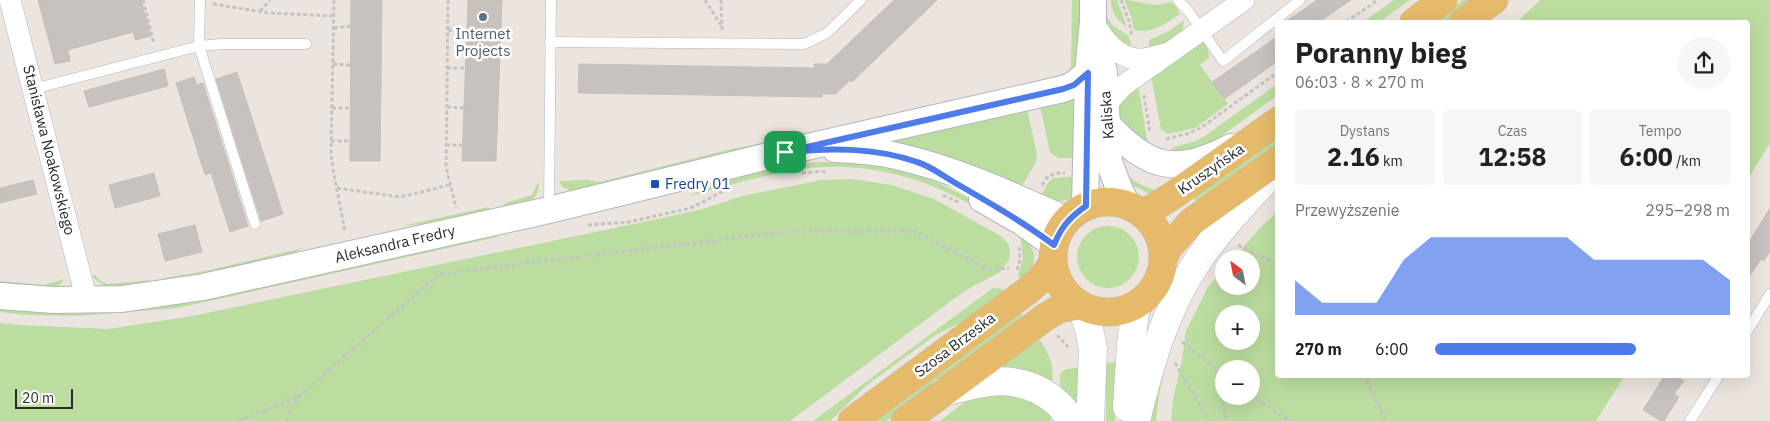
<!DOCTYPE html>
<html lang="pl">
<head>
<meta charset="utf-8">
<style>
	:root { --surface:#fff; --page:#f6f6f6; --text:#202124; --muted:#757577; --accent:#4d7bea }
	body { margin:0; font-family:"IBM Plex Sans",sans-serif; background:var(--page); color:var(--text); height:100vh; display:flex; flex-direction:column; font-size:19px; white-space:nowrap }
	* { box-sizing:border-box; margin:0 }
	p { font-size:16px; color:var(--muted) }
	.icon { flex:none; width:28px; height:28px; fill:none; stroke:currentColor; stroke-width:2; stroke-linecap:round; stroke-linejoin:round }
	.map { position:relative; flex:1; overflow:hidden }
	.sheet { position:absolute; left:1275px; top:20px; width:475px; height:358px; display:flex; flex-direction:column; background:var(--surface); border-radius:5px; box-shadow:0 5px 20px #0002 }
	.sheet>* { flex:none }
	.needle { width:32px; rotate:328deg }
	.fabs { position:absolute; left:1215px; top:250px; display:grid; gap:10px }
	.fabs a { display:grid; place-items:center; width:45px; height:45px; border-radius:50%; background:var(--surface); box-shadow:0 5px 20px #0002; font-size:25px }
	.scale { position:absolute; left:15px; bottom:12px; width:58px; box-sizing:border-box; padding-left:5px; border:2px solid #2b2b2b; border-top:0; font-size:14px; line-height:18px; white-space:nowrap; color:#2b2b2b; -webkit-text-stroke:4px #fff; paint-order:stroke }
	.pin { position:absolute; display:grid; place-items:center; width:42px; height:42px; color:#fff; margin:-21px; border-radius:10px; box-shadow:0 2px 8px #0006 }
	.round { display:grid; place-items:center; flex:none; width:52px; height:52px; border-radius:26px; background:var(--page) }
	.head { display:flex; align-items:center; justify-content:space-between; height:85px; padding:0 20px }
	h1 { font-size:28px; font-weight:700; line-height:38px }
	.stats { display:grid; grid-template-columns:repeat(3,1fr); gap:8px; height:85px; padding:5px 20px }
	.stats div { display:grid; align-content:center; border-radius:5px; background:var(--page); text-align:center }
	.stats b { font-size:25px; font-weight:700 }
	.stats small { font-size:14px; font-weight:400 }
	.stats p { font-size:14px }
	.chart { height:140px; padding:10px 20px }
	.chart p { display:flex; justify-content:space-between }
	.chart svg { width:100%; height:90px; margin-top:5px; fill:var(--accent); opacity:.7 }
	ul { padding:0 20px; list-style:none; font-size:16px }
	li { display:grid; grid-template-columns:80px 60px 1fr; align-items:center; height:38px }
	li i { height:12px; border-radius:6px; background:var(--accent) }
	.map>svg:first-child { display:block }
	.green { fill:#bcdda0; fill-rule:evenodd }
	.building { fill:#c7c2be; stroke:#c7c0b8 }
	.lines { fill:none; stroke-linecap:round; stroke-linejoin:round }
	.service-casing { stroke:#b2b5bd; stroke-width:11 }
	.minor-casing { stroke:#b2b5bd; stroke-width:22 }
	.tertiary-casing { stroke:#b2b5bd; stroke-width:28 }
	.secondary-casing { stroke:#b2b5bd; stroke-width:29 }
	.primary-casing { stroke:#c4c4c4; stroke-width:29 }
	.path { stroke:#c4c4c4; stroke-width:3; stroke-dasharray:4 2.5; stroke-linecap:butt }
	.service { stroke:#fff; stroke-width:10 }
	.minor { stroke:#fff; stroke-width:21 }
	.tertiary { stroke:#fff; stroke-width:26 }
	.secondary { stroke:#fff; stroke-width:28 }
	.primary { stroke:#e5bb6b; stroke-width:28 }
	.route-casing { stroke:#fff; stroke-width:10 }
	.route { stroke:#4d7bea; stroke-width:6 }
	.service-dot { fill:#5c6f8a; stroke:#fff; stroke-width:2 }
	.transit-dot { fill:#1a4fb4; stroke:#fff; stroke-width:2 }
	.labels { text-anchor:middle; stroke-width:5; stroke-linejoin:round; paint-order:stroke }
	.service-label { font-size:15px; fill:#4e5e75; stroke:#fff }
	.street-label { font-size:15px; fill:#2b2b2b; stroke:#fff }
	.transit-label { font-size:15px; fill:#164399; stroke:#fff; text-anchor:start }
</style>
</head>
<body>
<div class="map">
<svg width="1770" height="421" viewBox="0 0 1770 421">
	<rect width="100%" height="100%" fill="#ece5df"/>
	<g class="green">
		<path d="M 1072,0 L 1083,0 L 1079,69 L 1065,75 L 1071,67 Z"/>
		<path d="M 1111,0 L 1117,0 L 1127,27 C 1117,21 1111,12 1111,0 Z"/>
		<path d="M 1124,0 C 1139,0 1154,9 1169,2 L 1175,5 L 1180,14 C 1165,24 1153,34 1134,30 L 1131,16 Z"/>
		<path d="M 1394,0 L 1410,0 L 1379,22 L 1363,22 Z"/>
		<path d="M 1463,0 L 1477,0 L 1447,22 L 1432,22 Z"/>
		<path d="M 1540,0 L 1770,0 L 1770,143 L 1748,179 L 1748,22 L 1517,22 Z"/>
		<path d="M 1105,13 L 1112,25 L 1129,36 L 1131,47 L 1123,43 L 1106,26 Z"/>
		<path d="M 1184,20 L 1183,31 L 1163,45 L 1149,49 L 1149,40 L 1169,31 Z"/>
		<path d="M 1202,41 L 1208,48 L 1209,58 L 1200,65 L 1228,104 L 1195,128 L 1168,134 L 1161,129 L 1151,76 Z"/>
		<path d="M 1138,84 L 1148,145 L 1118,120 L 1117,105 Z"/>
		<path d="M 1277,84 L 1277,96 L 1203,149 L 1165,154 L 1174,147 L 1196,141 L 1205,136 Z"/>
		<path d="M 1071,98 L 1076,98 L 1079,158 L 1059,158 L 1050,153 L 1040,105 Z"/>
		<path d="M 1027,108 L 1037,155 L 1036,162 L 1019,191 L 888,140 Z"/>
		<path d="M 862,123 L 573,192 L 562,187 L 559,181 L 587,180 L 600,182 L 727,150 Z"/>
		<path d="M 1277,136 L 1277,146 L 1198,204 L 1193,197 Z"/>
		<path d="M 814,162 C 858,161 900,167 941,184 C 963,194 984,207 1005,219 L 1001,222 C 985,213 969,203 952,195 C 910,174 858,163 811,168 C 770,172 730,186 689,196 L 731,177 Z"/>
		<path d="M 1125,175 L 1142,185 L 1160,192 L 1149,195 L 1141,189 L 1126,184 Z"/>
		<path d="M 1079,176 C 1078,181 1077,189 1075,193 C 1069,205 1049,201 1039,200 L 1047,184 L 1053,178 Z"/>
		<path d="M 852,179 L 892,185 L 934,199 L 1001,236 L 1009,245 L 1010,254 L 1009,260 L 1000,272 L 966,290 L 790,421 L 0,421 L 0,323 L 19,325 L 108,329 L 187,317 L 667,217 L 706,208 L 742,196 L 817,181 L 817,180 Z"/>
		<path d="M 537,184 L 539,184 C 538,205 521,204 504,209 L 503,206 L 505,203 L 532,195 Z"/>
		<path d="M 488,207 L 492,211 L 442,222 L 402,226 Z"/>
		<path d="M 1277,212 L 1278,375 L 1625,375 L 1596,421 L 1171,421 L 1173,399 L 1182,360 L 1186,331 L 1208,287 L 1224,269 L 1224,286 L 1251,286 L 1251,259 L 1233,259 L 1261,227 ZM 1224,314 L 1251,314 L 1251,341 L 1224,341 ZM 1224,369 L 1251,369 L 1251,396 L 1224,396 Z"/>
		<circle cx="1108" cy="257" r="31"/>
		<path d="M 496,232 L 497,237 L 178,308 L 78,316 L 26,315 L 0,312 L 0,306 Z"/>
		<path d="M 1020,234 C 1039,251 1038,263 1022,281 L 1018,275 L 1023,259 Z"/>
		<path d="M 303,248 L 287,257 L 170,283 L 163,278 L 201,272 Z"/>
		<path d="M 95,275 L 101,281 L 108,284 L 150,280 L 145,287 C 124,287 107,293 92,276 Z"/>
		<path d="M 64,279 L 61,284 L 51,289 L 0,286 L 0,281 L 44,285 Z"/>
		<path d="M 993,288 L 1002,289 L 1006,294 L 975,315 L 934,336 L 867,385 L 830,421 L 813,421 Z"/>
		<path d="M 1019,310 L 1025,319 L 886,421 L 869,421 Z"/>
		<path d="M 1037,335 C 1051,359 1054,360 1052,388 L 990,370 Z"/>
		<path d="M 1119,361 L 1115,421 L 1106,421 L 1106,363 Z"/>
		<path d="M 1085,367 L 1085,416 L 1060,393 L 1060,373 L 1066,369 Z"/>
		<path d="M 1165,367 L 1159,395 L 1156,421 L 1148,421 Z"/>
		<path d="M 1013,392 L 1051,411 L 1051,421 L 940,421 L 966,401 L 977,396 Z"/>
	</g>
	<g class="building">
		<path d="M 38,0 L 141,0 L 151,36 L 135,40 L 133,32 L 68,50 L 70,61 L 55,64 Z"/>
		<path d="M 351,0 L 382,0 L 380,161 L 350,161 Z"/>
		<path d="M 468,0 L 502,0 L 496,161 L 462,161 Z"/>
		<path d="M 894,0 L 937,0 L 852,82 L 850,80 L 836,94 L 822,94 L 822,97 L 578,93 L 579,64 L 815,68 L 814,64 L 827,64 Z"/>
		<path d="M 1317,0 L 1351,0 L 1319,22 L 1285,22 Z"/>
		<path d="M 1278,36 L 1278,61 L 1224,99 L 1212,82 Z"/>
		<path d="M 164,69 L 168,86 L 89,107 L 84,91 Z"/>
		<path d="M 237,72 L 283,214 L 261,221 L 216,79 Z"/>
		<path d="M 194,77 L 197,85 L 203,83 L 248,226 L 230,232 L 211,173 L 205,175 L 176,83 Z"/>
		<path d="M 154,173 L 160,196 L 115,208 L 109,185 Z"/>
		<path d="M 33,180 L 37,194 L 0,203 L 0,188 Z"/>
		<path d="M 1770,208 L 1770,251 L 1764,261 L 1761,259 L 1748,278 L 1748,244 Z"/>
		<path d="M 195,225 L 202,252 L 165,261 L 158,234 Z"/>
		<path d="M 1665,375 L 1674,375 L 1684,381 L 1674,394 L 1679,397 L 1664,421 L 1661,421 L 1643,410 Z"/>
	</g>
	<g class="lines">
		<defs>
			<g id="service">
				<path d="M 200,0 L 199,46 L 255,224"/>
				<path d="M 1178,0 L 1189,12 L 1223,61 L 1300,0"/>
				<path d="M 550,42 L 804,44 L 827,33 L 861,0"/>
				<path d="M 33,89 L 199,46 L 221,44 L 306,44"/>
				<path d="M 549,209 L 551,0"/>
				<path d="M 1748,330 L 1770,294"/>
				<path d="M 1690,421 L 1719,375"/>
			</g>
			<g id="minor">
				<path d="M 10,0 L 87,301"/>
				<path d="M 1093,21 C 1102,38 1116,57 1137,59 C 1146,60 1156,56 1165,54"/>
				<path d="M 1106,106 L 1114,95 L 1124,85 L 1244,0"/>
			</g>
			<g id="tertiary">
				<path d="M 1101,61 L 1104,72 L 1109,162 L 1120,191 L 1128,206"/>
				<path d="M 1108,125 C 1149,169 1176,176 1231,147"/>
				<path d="M 835,149 C 854,150 874,151 892,155 C 953,168 1011,195 1067,220"/>
				<path d="M 982,199 L 1022,222 L 1054,245"/>
				<path d="M 1085,207 L 1088,73 L 1093,21 L 1093,0"/>
				<path d="M 0,296 L 54,300 L 122,299 L 203,287 L 549,210 L 785,152 L 1063,89 L 1073,85 L 1088,73"/>
			</g>
			<g id="secondary">
				<path d="M 1081,305 L 1089,329 L 1093,349 L 1090,421"/>
				<path d="M 943,392 C 958,389 973,384 989,382 C 1023,378 1054,392 1072,421"/>
				<path d="M 1127,407 L 1131,344 L 1136,305"/>
				<path d="M 1136,421 C 1149,368 1164,312 1195,265 C 1218,230 1248,199 1276,169"/>
			</g>
			<g id="primary">
				<path d="M 1414,22 L 1443,0"/>
				<path d="M 1463,22 L 1494,0"/>
				<circle cx="1108" cy="257" r="55"/>
				<path d="M 1141,213 L 1155,207 L 1178,192 L 1278,121"/>
				<path d="M 1163,259 L 1168,248 L 1191,222 L 1278,160"/>
				<path d="M 852,421 L 1026,292 L 1040,280 L 1053,263"/>
				<path d="M 905,421 L 1044,318 L 1059,309 L 1081,305"/>
			</g>
		</defs>
		<use href="#service" class="service-casing"/>
		<use href="#minor" class="minor-casing"/>
		<use href="#tertiary" class="tertiary-casing"/>
		<use href="#secondary" class="secondary-casing"/>
		<use href="#primary" class="primary-casing"/>
		<g class="path">
			<path d="M 143,0 L 154,44"/>
			<path d="M 334,0 L 331,152 L 333,169 L 345,232"/>
			<path d="M 448,0 L 446,167 L 456,208"/>
			<path d="M 705,0 L 721,25"/>
			<path d="M 721,0 L 722,31"/>
			<path d="M 1121,0 L 1129,21 L 1132,37"/>
			<path d="M 213,4 L 269,13 L 334,16"/>
			<path d="M 260,11 L 270,0"/>
			<path d="M 1346,22 L 1378,0"/>
			<path d="M 334,28 L 351,26"/>
			<path d="M 448,30 L 467,31"/>
			<path d="M 333,64 L 350,65"/>
			<path d="M 447,68 L 466,68"/>
			<path d="M 1144,95 L 1150,133"/>
			<path d="M 447,107 L 464,108"/>
			<path d="M 332,108 L 350,108"/>
			<path d="M 1166,139 L 1190,133 L 1202,127 L 1278,72"/>
			<path d="M 331,141 L 350,141"/>
			<path d="M 446,145 L 463,145"/>
			<path d="M 802,173 L 828,171"/>
			<path d="M 1042,185 C 1047,175 1053,173 1065,173"/>
			<path d="M 337,188 L 400,197 L 450,185"/>
			<path d="M 943,195 L 960,203"/>
			<path d="M 588,225 L 629,222 L 691,208 L 723,191"/>
			<path d="M 1238,245 L 1278,265"/>
			<path d="M 1017,270 L 1020,260 L 1019,247"/>
			<path d="M 1057,335 L 1068,347"/>
			<path d="M 1182,342 L 1224,375"/>
			<path d="M 1175,363 L 1209,421"/>
			<path d="M 1216,370 L 1226,421"/>
			<path d="M 1364,375 L 1386,421"/>
			<path d="M 1251,396 L 1291,421"/>
			<path d="M 238,421 L 298,397 L 439,274 L 783,232 L 914,231 L 991,270 L 1009,268"/>
			<path d="M 286,421 L 298,397"/>
		</g>
		<use href="#service" class="service"/>
		<use href="#minor" class="minor"/>
		<use href="#tertiary" class="tertiary"/>
		<use href="#secondary" class="secondary"/>
		<use href="#primary" class="primary"/>
	</g>
	<g class="lines">
		<defs>
			<path id="route" d="M 1088,73 L 1086,206 C 1070,217 1061,227 1054,245 C 1023,222 990,203 957,184 C 944,177 931,166 917,162 C 874,147 829,148 785,152 L 1063,89 L 1074,85 Z"/>
		</defs>
		<use href="#route" class="route-casing"/>
		<use href="#route" class="route"/>
	</g>
	<circle class="service-dot" cx="483" cy="17" r="5"/>
	<rect class="transit-dot" x="650" y="179" width="10" height="10" rx="2.5"/>
	<g class="labels">
		<g class="service-label">
			<text x="483" y="39">Internet<tspan x="483" dy="17">Projects</tspan></text>
		</g>
		<g class="street-label">
			<text transform="translate(1107 115) rotate(-94)" y="5">Kaliska</text>
			<text transform="translate(49 150) rotate(76)" y="5">Stanisława Noakowskiego</text>
			<text transform="translate(1211 169) rotate(-35)" y="5">Kruszyńska</text>
			<text transform="translate(395 244) rotate(-13)" y="5">Aleksandra Fredry</text>
			<text transform="translate(955 345) rotate(-37)" y="5">Szosa Brzeska</text>
		</g>
		<g class="transit-label">
			<text x="665" y="189">Fredry 01</text>
		</g>
	</g>
</svg>
<div class="fabs">
<a><svg class="needle" viewBox="-14 -14 28 28"><path d="M0-13l5 13h-10z" fill="#e53935"/><path d="M0 13l5-13h-10z" fill="#757577"/></svg></a>
<a>+</a>
<a>−</a>
</div>
<div class="scale">20 m</div>
<div class="pin" style="left:785px;top:152px;background:#1e9e55"><svg class="icon" aria-label="arrive" viewBox="0 0 24 24"><path d="M6 21V4h12l-3 4 3 4H6"/></svg></div>
<section class="sheet">
<div class="head"><div><h1>Poranny bieg</h1><p>06:03 · 8 × 270 m</p></div><a class="round"><svg class="icon" aria-label="share" viewBox="0 0 24 24"><path d="M12 15V3M7 8l5-5 5 5M5 13v7h14v-7"/></svg></a></div>
<div class="stats">
<div><p>Dystans</p><b>2.16<small> km</small></b></div>
<div><p>Czas</p><b>12:58</b></div>
<div><p>Tempo</p><b>6:00<small> /km</small></b></div>
</div>
<div class="chart"><p><span>Przewyższenie</span>295–298 m</p>
<svg viewBox="0 0 160 44" preserveAspectRatio="none"><path d="M0 44V27L10 38L20 38L30 38L40 17L50 6L60 6L70 6L80 6L90 6L100 6L110 17L120 17L130 17L140 17L150 17L160 27V44z"/></svg>
</div>
<ul>
<li><b>270 m</b>6:00<i style="width:68%"></i></li>
</ul>
</section>
</div>
</body>
</html>
